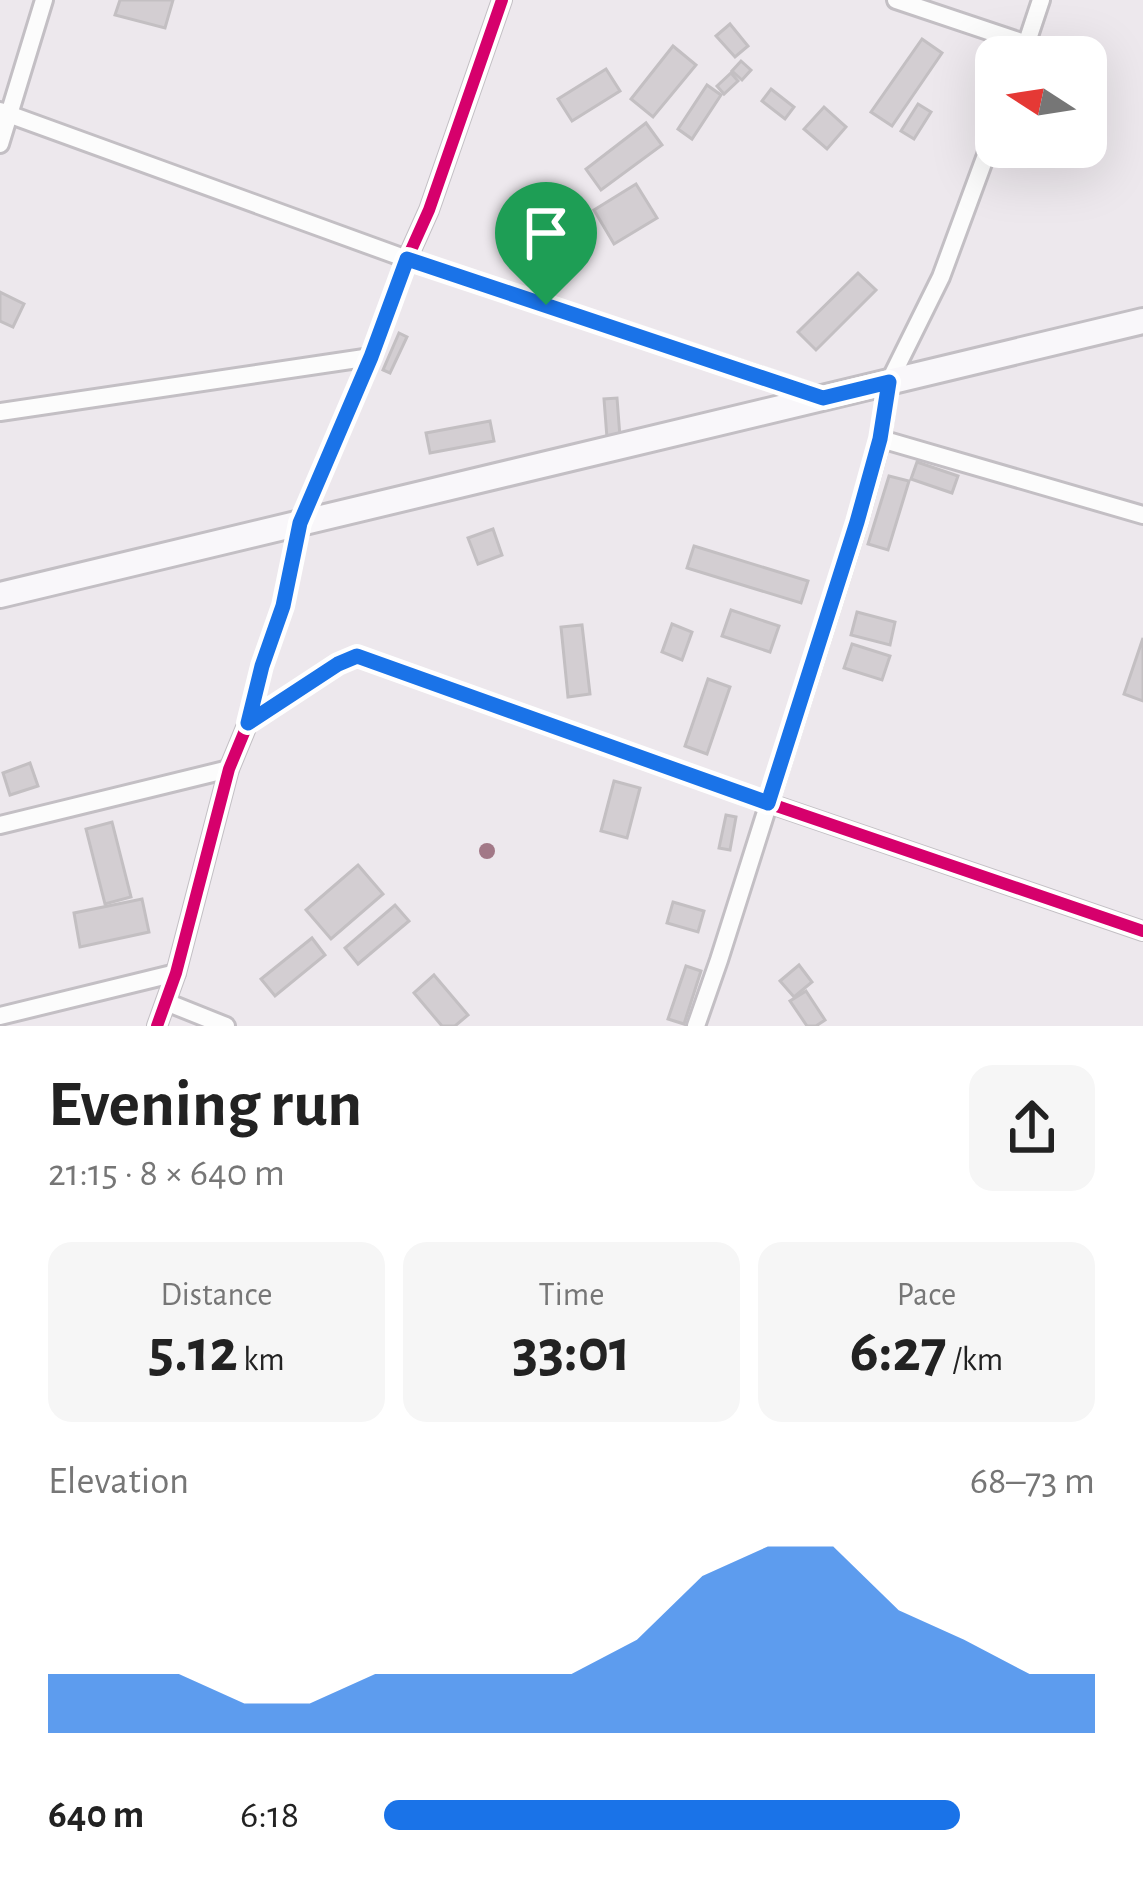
<!DOCTYPE html>
<html lang="en">
<head>
<meta charset="utf-8">
<style>
	:root { --surface:#fff; --page:#f6f6f6; --text:#222; --muted:#767676; --accent:#1a73e8 }
	body { margin:0; font-family:"Alegreya Sans",sans-serif; background:var(--page); color:var(--text); height:100vh; display:flex; flex-direction:column; font-size:45px; white-space:nowrap }
	* { box-sizing:border-box; margin:0 }
	p { font-size:39px; color:var(--muted) }
	.icon { flex:none; width:66px; height:66px; fill:none; stroke:currentColor; stroke-width:2; stroke-linecap:round; stroke-linejoin:round }
	.map { position:relative; height:1026px; overflow:hidden }
	.sheet { display:flex; flex-direction:column; background:var(--surface); flex:1 }
	.sheet>* { flex:none }
	.needle { width:78px; rotate:282deg }
	.controls { position:absolute; left:975px; top:36px; display:grid; gap:24px }
	.controls a { display:grid; place-items:center; width:132px; height:132px; border-radius:24px; background:var(--surface); box-shadow:0 12px 48px #0002; font-size:60px }
	.pin { position:absolute; display:grid; place-items:center; width:102px; height:102px; color:#fff; margin:-123px -51px; border-radius:50% 50% 50% 0; rotate:-45deg; box-shadow:0 0 12px #0007 }
	.pin .icon { rotate:45deg }
	.round { display:grid; place-items:center; flex:none; width:126px; height:126px; border-radius:24px; background:var(--page) }
	.headline { display:flex; align-items:center; justify-content:space-between; height:204px; padding:0 48px }
	h1 { font-size:66px; font-weight:700; line-height:90px }
	.metrics { display:grid; grid-template-columns:repeat(3,1fr); gap:18px; height:204px; padding:12px 48px }
	.metrics div { display:grid; align-content:center; border-radius:24px; background:var(--page); text-align:center }
	.metrics b { font-size:60px; font-weight:700 }
	.metrics small { font-size:33px; font-weight:400 }
	.metrics p { font-size:33px }
	.chart { height:336px; padding:24px 48px }
	.chart p { display:flex; justify-content:space-between }
	.chart svg { width:100%; height:216px; margin-top:12px; fill:var(--accent); opacity:.7 }
	ul { padding:0 48px; list-style:none; font-size:39px }
	li { display:grid; grid-template-columns:192px 144px 1fr; align-items:center; height:90px }
	li i { height:30px; border-radius:15px; background:var(--accent) }
	.map>svg:first-child { display:block }
	.building { fill:#d3ced2; stroke:#c3bfc2; stroke-width:3 }
	.lines { fill:none; stroke-linecap:round; stroke-linejoin:round }
	.street-casing { stroke:#c3bfc4; stroke-width:22 }
	.secondary-casing { stroke:#c3bfc4; stroke-width:30 }
	.street { stroke:#fcfcfc; stroke-width:16 }
	.secondary { stroke:#f9f7fa; stroke-width:24 }
	.cycleway-casing { stroke:#fff; stroke-width:20 }
	.cycleway { stroke:#d6006c; stroke-width:12 }
	.tree { fill:#a27887 }
	.route-casing { stroke:#fff; stroke-width:24 }
	.route { stroke:#1a73e8; stroke-width:15 }
</style>
</head>
<body>
<div class="map">
<svg width="1143" height="1026" viewBox="0 0 1143 1026">
	<rect width="100%" height="100%" fill="#ede8ed"/>
	<g class="building">
		<path d="M 120,0 L 173,0 L 165,28 L 115,15 Z"/>
		<path d="M 730,24 L 748,46 L 735,57 L 716,36 Z"/>
		<path d="M 922,39 L 942,53 L 892,126 L 871,112 Z"/>
		<path d="M 673,46 L 696,65 L 653,117 L 631,99 Z"/>
		<path d="M 741,61 L 751,70 L 742,80 L 732,71 Z"/>
		<path d="M 606,69 L 620,91 L 572,121 L 558,99 Z"/>
		<path d="M 731,73 L 738,81 L 724,94 L 717,86 Z"/>
		<path d="M 707,85 L 721,95 L 692,139 L 678,129 Z"/>
		<path d="M 771,89 L 794,107 L 785,119 L 762,101 Z"/>
		<path d="M 918,104 L 931,112 L 914,139 L 901,131 Z"/>
		<path d="M 824,107 L 846,127 L 827,149 L 804,129 Z"/>
		<path d="M 646,123 L 662,145 L 601,190 L 586,169 Z"/>
		<path d="M 636,184 L 657,218 L 614,244 L 594,210 Z"/>
		<path d="M 858,273 L 876,290 L 816,350 L 798,332 Z"/>
		<path d="M 0,292 L 24,304 L 13,327 L 0,321 Z"/>
		<path d="M 399,333 L 407,337 L 390,373 L 383,370 Z"/>
		<path d="M 617,398 L 620,437 L 607,438 L 604,399 Z"/>
		<path d="M 490,421 L 494,441 L 430,453 L 426,433 Z"/>
		<path d="M 917,462 L 958,476 L 952,493 L 911,479 Z"/>
		<path d="M 889,476 L 909,481 L 888,550 L 868,544 Z"/>
		<path d="M 493,529 L 502,555 L 478,564 L 468,538 Z"/>
		<path d="M 694,546 L 808,581 L 801,603 L 687,568 Z"/>
		<path d="M 731,610 L 779,626 L 770,652 L 722,636 Z"/>
		<path d="M 857,612 L 895,622 L 890,645 L 851,635 Z"/>
		<path d="M 672,624 L 692,632 L 682,660 L 662,652 Z"/>
		<path d="M 582,625 L 590,694 L 568,697 L 561,627 Z"/>
		<path d="M 1143,638 L 1143,701 L 1124,694 Z"/>
		<path d="M 852,644 L 890,656 L 882,680 L 844,668 Z"/>
		<path d="M 708,679 L 730,687 L 707,754 L 685,746 Z"/>
		<path d="M 30,763 L 38,786 L 10,795 L 3,773 Z"/>
		<path d="M 614,781 L 640,788 L 627,838 L 601,831 Z"/>
		<path d="M 726,815 L 736,817 L 730,850 L 719,848 Z"/>
		<path d="M 112,822 L 131,897 L 105,904 L 86,829 Z"/>
		<path d="M 358,865 L 383,894 L 331,939 L 306,910 Z"/>
		<path d="M 142,899 L 149,932 L 80,947 L 74,913 Z"/>
		<path d="M 673,902 L 704,911 L 698,932 L 667,923 Z"/>
		<path d="M 395,905 L 409,921 L 358,964 L 345,948 Z"/>
		<path d="M 312,938 L 325,955 L 275,996 L 261,979 Z"/>
		<path d="M 799,965 L 812,982 L 794,997 L 780,981 Z"/>
		<path d="M 686,966 L 701,971 L 684,1024 L 668,1019 Z"/>
		<path d="M 434,975 L 468,1015 L 455,1026 L 442,1026 L 414,993 Z"/>
		<path d="M 806,991 L 825,1020 L 816,1026 L 807,1026 L 790,1001 Z"/>
	</g>
	<g class="lines">
		<defs>
			<g id="street">
				<path d="M 896,0 L 1027,44"/>
				<path d="M 1022,57 L 1041,0"/>
				<path d="M 0,111 L 407,259 L 822,397"/>
				<path d="M 0,144 L 44,0"/>
				<path d="M 0,412 L 371,357"/>
				<path d="M 881,439 L 1143,515"/>
				<path d="M 248,723 L 338,664 L 357,656 L 768,803 L 1143,931"/>
				<path d="M 0,825 L 229,769"/>
				<path d="M 166,1002 L 226,1026"/>
				<path d="M 0,1016 L 176,973"/>
				<path d="M 157,1026 L 176,973 L 229,769 L 248,723 L 262,666 L 283,606 L 300,523 L 371,357 L 407,259 L 429,210 L 502,0"/>
				<path d="M 696,1026 L 719,960 L 858,522 L 881,439 L 889,382 L 941,277 L 996,128"/>
			</g>
			<path id="secondary" d="M 0,595 L 1143,321"/>
		</defs>
		<use href="#street" class="street-casing"/>
		<use href="#secondary" class="secondary-casing"/>
		<use href="#street" class="street"/>
		<use href="#secondary" class="secondary"/>
		<defs>
			<g id="cycleway">
				<path d="M 248,723 L 338,664 L 357,656 L 768,803 L 1143,931"/>
				<path d="M 157,1026 L 176,973 L 229,769 L 248,723 L 262,666 L 283,606 L 300,523 L 371,357 L 407,259 L 429,210 L 502,0"/>
			</g>
		</defs>
		<use href="#cycleway" class="cycleway-casing"/>
		<use href="#cycleway" class="cycleway"/>
	</g>
	<circle class="tree" cx="487" cy="851" r="8"/>
	<g class="lines">
		<defs>
			<path id="route" d="M 407,259 L 823,398 L 889,382 L 880,439 L 857,522 L 768,803 L 357,656 L 338,664 L 248,723 L 262,666 L 283,606 L 300,523 L 371,357 Z"/>
		</defs>
		<use href="#route" class="route-casing"/>
		<use href="#route" class="route"/>
	</g>
</svg>
<div class="controls">
<a><svg class="needle" viewBox="-14 -14 28 28"><path d="M0-13l5 13h-10z" fill="#e53935"/><path d="M0 13l5-13h-10z" fill="#767676"/></svg></a>
</div>
<div class="pin" style="left:546px;top:305px;background:#1e9e55"><svg class="icon" aria-label="arrive" viewBox="0 0 24 24"><path d="M6 21V4h12l-3 4 3 4H6"/></svg></div>
</div>
<section class="sheet">
<div class="headline"><div><h1>Evening run</h1><p>21:15 · 8 × 640 m</p></div><a class="round"><svg class="icon" aria-label="share" viewBox="0 0 24 24"><path d="M12 15V3M7 8l5-5 5 5M5 13v7h14v-7"/></svg></a></div>
<div class="metrics">
<div><p>Distance</p><b>5.12<small> km</small></b></div>
<div><p>Time</p><b>33:01</b></div>
<div><p>Pace</p><b>6:27<small> /km</small></b></div>
</div>
<div class="chart"><p><span>Elevation</span>68–73 m</p>
<svg viewBox="0 0 160 44" preserveAspectRatio="none"><path d="M0 44V32L10 32L20 32L30 38L40 38L50 32L60 32L70 32L80 32L90 25L100 12L110 6L120 6L130 19L140 25L150 32L160 32V44z"/></svg>
</div>
<ul>
<li><b>640 m</b>6:18<i style="width:81%"></i></li>
</ul>
</section>
</body>
</html>
